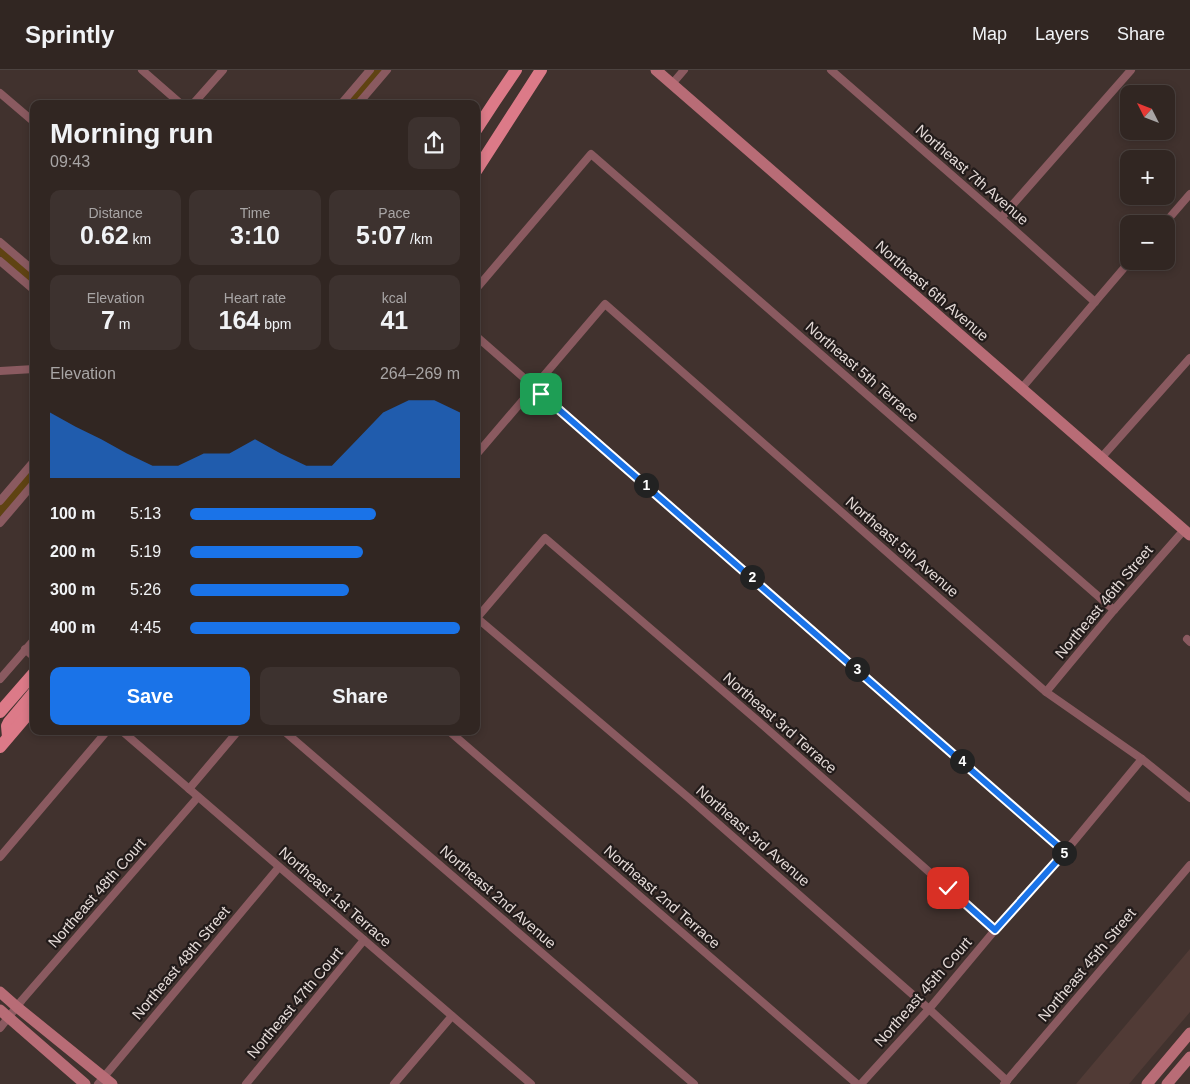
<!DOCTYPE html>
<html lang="en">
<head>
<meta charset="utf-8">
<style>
	:root { --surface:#312622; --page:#3d322f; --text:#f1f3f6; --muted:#a8a5a5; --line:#4c4340; --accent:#1a73e8 }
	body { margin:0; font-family:Arial,sans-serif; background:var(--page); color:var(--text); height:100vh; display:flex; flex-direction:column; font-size:19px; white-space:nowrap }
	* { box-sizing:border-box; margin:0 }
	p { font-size:16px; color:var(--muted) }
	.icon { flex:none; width:28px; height:28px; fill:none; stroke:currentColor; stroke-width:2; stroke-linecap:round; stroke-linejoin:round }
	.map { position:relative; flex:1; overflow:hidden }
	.sheet { position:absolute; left:30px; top:30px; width:450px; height:635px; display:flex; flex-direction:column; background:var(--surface); border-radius:10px; box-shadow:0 2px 8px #0003,0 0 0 1px var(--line) }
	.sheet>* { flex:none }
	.needle { width:32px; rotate:312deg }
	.tools { position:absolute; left:1120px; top:15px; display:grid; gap:10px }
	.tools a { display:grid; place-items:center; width:55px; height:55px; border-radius:10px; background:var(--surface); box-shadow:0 2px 8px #0003,0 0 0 1px var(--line); font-size:25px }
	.pin { position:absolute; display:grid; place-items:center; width:42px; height:42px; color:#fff; margin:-21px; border-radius:10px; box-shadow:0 2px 8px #0006 }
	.km { position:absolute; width:25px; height:25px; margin:-12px; border-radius:50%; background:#222; color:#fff; font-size:14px; line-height:25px; text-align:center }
	.round { display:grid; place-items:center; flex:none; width:52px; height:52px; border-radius:10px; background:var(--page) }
	.head { display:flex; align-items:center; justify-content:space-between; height:85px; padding:0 20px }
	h1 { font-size:28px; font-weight:700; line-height:38px }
	.stats { display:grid; grid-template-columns:repeat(3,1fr); gap:8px; height:85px; padding:5px 20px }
	.stats div { display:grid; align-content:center; border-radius:10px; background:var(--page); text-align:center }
	.stats b { font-size:25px; font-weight:700 }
	.stats small { font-size:14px; font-weight:400 }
	.stats p { font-size:14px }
	.chart { height:140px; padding:10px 20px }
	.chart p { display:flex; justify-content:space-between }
	.chart svg { width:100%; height:90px; margin-top:5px; fill:var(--accent); opacity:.7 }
	.button { display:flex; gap:10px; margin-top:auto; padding:10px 20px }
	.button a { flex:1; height:58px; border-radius:10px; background:var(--accent); color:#fff; font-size:20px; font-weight:700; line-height:58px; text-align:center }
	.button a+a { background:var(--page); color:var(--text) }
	ul { padding:0 20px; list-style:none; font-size:16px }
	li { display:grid; grid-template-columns:80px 60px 1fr; align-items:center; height:38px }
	li i { height:12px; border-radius:6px; background:var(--accent) }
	header { display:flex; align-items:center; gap:30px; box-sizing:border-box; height:70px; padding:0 25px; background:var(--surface); border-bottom:1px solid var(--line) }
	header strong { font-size:24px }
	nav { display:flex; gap:28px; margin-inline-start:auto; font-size:18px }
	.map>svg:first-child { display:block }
	.built { fill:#513b36 }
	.green { fill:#5f4312 }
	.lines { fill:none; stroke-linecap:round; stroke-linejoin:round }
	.street { stroke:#8a5a60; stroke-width:8 }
	.secondary { stroke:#b86c76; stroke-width:11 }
	.primary { stroke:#dc7a88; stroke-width:12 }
	.route-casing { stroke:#fff; stroke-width:10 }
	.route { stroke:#1a73e8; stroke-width:6 }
	.labels { text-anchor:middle; stroke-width:4.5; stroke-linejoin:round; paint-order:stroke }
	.street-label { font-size:15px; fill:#e5dbd8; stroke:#221b1a }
</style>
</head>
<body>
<header>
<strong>Sprintly</strong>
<nav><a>Map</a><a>Layers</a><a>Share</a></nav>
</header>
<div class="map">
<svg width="1190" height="1014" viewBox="0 0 1190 1014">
	<rect width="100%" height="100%" fill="#41322e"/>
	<path class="built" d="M 1190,879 L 1190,942 L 1129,1014 L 1076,1014 Z"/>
	<g class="green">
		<path d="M 374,0 L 384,0 L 355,34 L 345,34 Z"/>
		<path d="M 0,175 L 34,204 L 34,216 L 0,186 Z"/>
		<path d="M 34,395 L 34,408 L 0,447 L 0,434 Z"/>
	</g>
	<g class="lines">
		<g class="street">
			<path d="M 142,0 L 181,34"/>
			<path d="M 831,0 L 1001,148 L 1095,232"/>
			<path d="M 672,14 L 684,0"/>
			<path d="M 0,23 L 34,52"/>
			<path d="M 193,34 L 223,0"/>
			<path d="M 341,34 L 370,0"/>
			<path d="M 358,34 L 387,0"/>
			<path d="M 1001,148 L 1131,0"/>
			<path d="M 1164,154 L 1190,124"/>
			<path d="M 0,172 L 34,201"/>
			<path d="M 0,191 L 34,220"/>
			<path d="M 476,219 L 591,84 L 1114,540"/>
			<path d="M 476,266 L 1065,782"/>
			<path d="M 0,301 L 34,299"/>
			<path d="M 1021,319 L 1095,232 L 1130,191"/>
			<path d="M 476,385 L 605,234 L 1046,622 L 1142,689 L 1190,728"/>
			<path d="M 1101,388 L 1190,288"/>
			<path d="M 0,431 L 34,391"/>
			<path d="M 0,453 L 34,413"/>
			<path d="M 477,548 L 690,729 L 929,939 L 1007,1011"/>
			<path d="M 476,549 L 545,468 L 758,651 L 995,860"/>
			<path d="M 1187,569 L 1190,572"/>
			<path d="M 25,579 L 34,587"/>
			<path d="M 0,609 L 34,570"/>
			<path d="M 1046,622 L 1114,540 L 1184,460"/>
			<path d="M 122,661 L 531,1014"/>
			<path d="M 284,661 L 694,1014"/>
			<path d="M 449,661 L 857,1014"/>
			<path d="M 189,719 L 238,661"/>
			<path d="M 0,787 L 107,661"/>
			<path d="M 0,958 L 22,930 L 198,727"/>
			<path d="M 98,1014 L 279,797"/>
			<path d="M 246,1014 L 364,870"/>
			<path d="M 394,1014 L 452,946"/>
			<path d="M 861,1014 L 929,939 L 995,860 L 1065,782 L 1142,689"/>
			<path d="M 1004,1014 L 1190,795"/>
		</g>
		<g class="secondary">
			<path d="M 656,0 L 1190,465"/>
			<path d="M 0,922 L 17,937 L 112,1014"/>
			<path d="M 0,940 L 85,1014"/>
			<path d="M 1147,1014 L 1190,963"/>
			<path d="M 1167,1014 L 1190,987"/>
		</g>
		<g class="primary">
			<path d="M 476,60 L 495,31 L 516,0"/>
			<path d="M 476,101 L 541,0"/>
			<path d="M 0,642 L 34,603"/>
			<path d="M 8,667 L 7,656 L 9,652 L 34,622"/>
			<path d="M 0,677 L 34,637"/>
		</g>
	</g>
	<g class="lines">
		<defs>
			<path id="route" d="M 541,324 L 1065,782 L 995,860 L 948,818"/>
		</defs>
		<use href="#route" class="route-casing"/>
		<use href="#route" class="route"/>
	</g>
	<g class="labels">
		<g class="street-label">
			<text transform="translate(972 105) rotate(41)" y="5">Northeast 7th Avenue</text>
			<text transform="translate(932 221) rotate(41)" y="5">Northeast 6th Avenue</text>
			<text transform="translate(862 302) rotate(41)" y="5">Northeast 5th Terrace</text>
			<text transform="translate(902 477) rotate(41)" y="5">Northeast 5th Avenue</text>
			<text transform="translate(1104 532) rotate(-50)" y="5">Northeast 46th Street</text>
			<text transform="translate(780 653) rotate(41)" y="5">Northeast 3rd Terrace</text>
			<text transform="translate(753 766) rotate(41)" y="5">Northeast 3rd Avenue</text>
			<text transform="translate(97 823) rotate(-49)" y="5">Northeast 48th Court</text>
			<text transform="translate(335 827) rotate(41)" y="5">Northeast 1st Terrace</text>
			<text transform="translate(498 827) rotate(41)" y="5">Northeast 2nd Avenue</text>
			<text transform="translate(662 827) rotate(41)" y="5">Northeast 2nd Terrace</text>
			<text transform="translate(181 893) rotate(-50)" y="5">Northeast 48th Street</text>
			<text transform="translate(1087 895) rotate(-50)" y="5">Northeast 45th Street</text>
			<text transform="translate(923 922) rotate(-49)" y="5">Northeast 45th Court</text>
			<text transform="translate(295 933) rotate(-50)" y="5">Northeast 47th Court</text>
		</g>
	</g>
</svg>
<div class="tools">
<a><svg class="needle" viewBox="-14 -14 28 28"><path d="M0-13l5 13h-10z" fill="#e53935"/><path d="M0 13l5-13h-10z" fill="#a8a5a5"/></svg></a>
<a>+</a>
<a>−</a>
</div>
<div class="pin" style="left:541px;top:324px;background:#1e9e55"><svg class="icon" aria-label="arrive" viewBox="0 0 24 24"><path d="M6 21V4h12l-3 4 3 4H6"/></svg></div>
<div class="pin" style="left:948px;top:818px;background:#d93025"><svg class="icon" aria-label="check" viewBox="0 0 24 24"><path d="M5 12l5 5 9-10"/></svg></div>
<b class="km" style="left:646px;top:415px">1</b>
<b class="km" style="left:752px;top:507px">2</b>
<b class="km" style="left:857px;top:599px">3</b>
<b class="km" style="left:962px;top:691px">4</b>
<b class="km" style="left:1064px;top:783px">5</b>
<section class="sheet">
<div class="head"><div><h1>Morning run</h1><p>09:43</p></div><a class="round"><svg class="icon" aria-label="share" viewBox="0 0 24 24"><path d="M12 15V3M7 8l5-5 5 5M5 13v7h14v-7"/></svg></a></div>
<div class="stats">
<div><p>Distance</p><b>0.62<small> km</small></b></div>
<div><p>Time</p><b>3:10</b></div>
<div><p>Pace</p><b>5:07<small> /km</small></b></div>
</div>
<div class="stats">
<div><p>Elevation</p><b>7<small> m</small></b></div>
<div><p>Heart rate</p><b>164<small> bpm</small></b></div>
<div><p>kcal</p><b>41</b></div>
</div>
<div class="chart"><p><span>Elevation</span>264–269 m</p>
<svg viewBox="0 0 160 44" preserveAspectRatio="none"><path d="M0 44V12L10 19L20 25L30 32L40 38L50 38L60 32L70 32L80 25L90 32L100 38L110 38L120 25L130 12L140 6L150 6L160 12V44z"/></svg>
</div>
<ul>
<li><b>100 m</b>5:13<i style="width:69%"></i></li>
<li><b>200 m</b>5:19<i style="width:64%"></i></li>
<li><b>300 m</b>5:26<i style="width:59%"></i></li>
<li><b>400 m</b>4:45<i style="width:100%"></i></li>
</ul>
<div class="button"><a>Save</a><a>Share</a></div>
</section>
</div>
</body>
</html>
